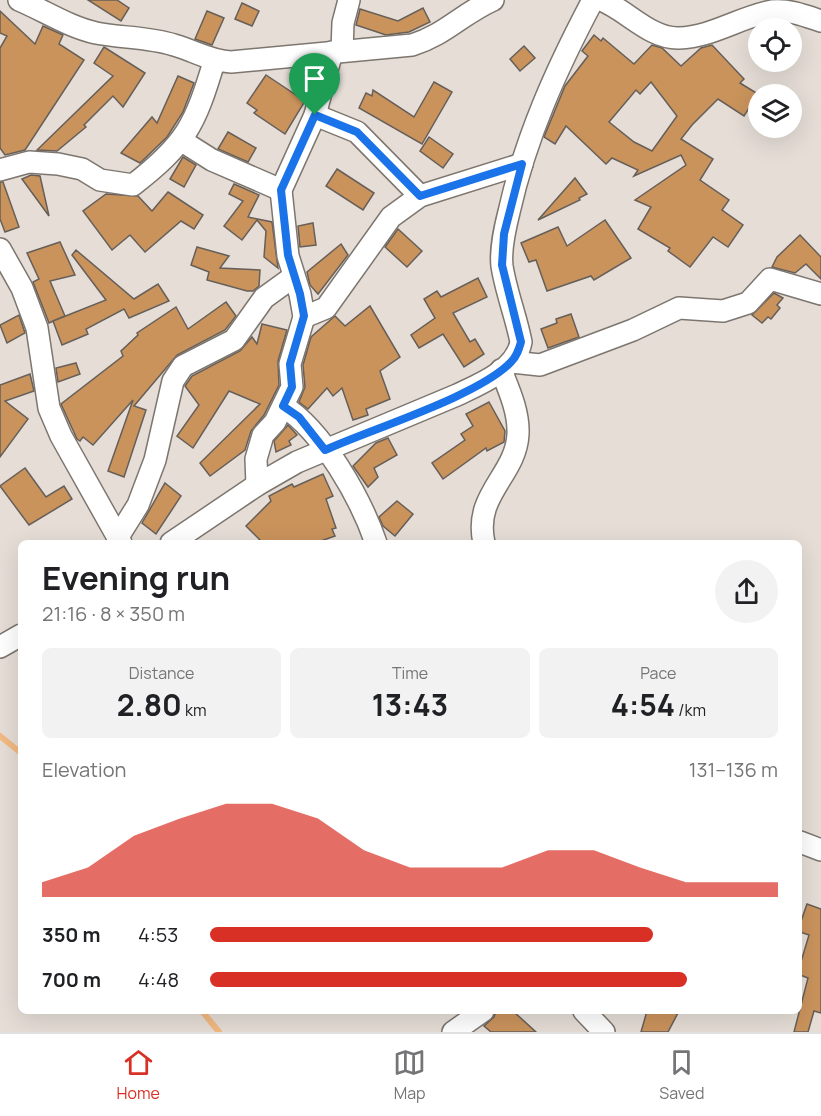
<!DOCTYPE html>
<html lang="en">
<head>
<meta charset="utf-8">
<style>
	:root { --surface:#fff; --page:#f2f2f2; --text:#202124; --muted:#757577; --line:#e0e0e0; --accent:#d93025 }
	body { margin:0; font-family:Manrope,sans-serif; background:var(--page); color:var(--text); height:100vh; display:flex; flex-direction:column; font-size:22px; white-space:nowrap }
	* { box-sizing:border-box; margin:0 }
	p { font-size:20px; color:var(--muted) }
	.icon { flex:none; width:33px; height:33px; fill:none; stroke:currentColor; stroke-width:2; stroke-linecap:round; stroke-linejoin:round }
	.map { position:relative; flex:1; overflow:hidden }
	.drawer { position:absolute; left:18px; top:540px; width:784px; height:474px; display:flex; flex-direction:column; background:var(--surface); border-radius:9px; box-shadow:0 6px 24px #0002 }
	.drawer>* { flex:none }
	.buttons { position:absolute; left:748px; top:18px; display:grid; gap:12px }
	.buttons a { display:grid; place-items:center; width:54px; height:54px; border-radius:50%; background:var(--surface); box-shadow:0 6px 24px #0002; font-size:30px }
	.pin { position:absolute; display:grid; place-items:center; width:51px; height:51px; color:#fff; margin:-62px -26px; border-radius:50% 50% 50% 0; rotate:-45deg; box-shadow:0 0 6px #0007 }
	.pin .icon { rotate:45deg }
	.round { display:grid; place-items:center; flex:none; width:63px; height:63px; border-radius:32px; background:var(--page) }
	.overview { display:flex; align-items:center; justify-content:space-between; height:102px; padding:0 24px }
	h1 { font-size:33px; font-weight:700; line-height:45px }
	.metrics { display:grid; grid-template-columns:repeat(3,1fr); gap:9px; height:102px; padding:6px 24px }
	.metrics div { display:grid; align-content:center; border-radius:9px; background:var(--page); text-align:center }
	.metrics b { font-size:30px; font-weight:700 }
	.metrics small { font-size:16px; font-weight:400 }
	.metrics p { font-size:16px }
	.chart { height:168px; padding:12px 24px }
	.chart p { display:flex; justify-content:space-between }
	.chart svg { width:100%; height:108px; margin-top:6px; fill:var(--accent); opacity:.7 }
	ul { padding:0 24px; list-style:none; font-size:20px }
	li { display:grid; grid-template-columns:96px 72px 1fr; align-items:center; height:45px }
	li i { height:15px; border-radius:8px; background:var(--accent) }
	.tabs { display:flex; justify-content:space-around; align-items:center; height:84px; border-top:2px solid var(--line); background:var(--surface); font-size:16px; color:var(--muted) }
	.tabs a { display:grid; justify-items:center; gap:3px }
	.tabs .on { color:var(--accent) }
	.map>svg:first-child { display:block }
	.lines { fill:none; stroke-linecap:round; stroke-linejoin:round }
	.stream { stroke:#f3b982; stroke-width:6 }
	.building { fill:#ca935c; stroke:#665f59; stroke-width:1.5; fill-rule:evenodd }
	.street-casing { stroke:#7d766f; stroke-width:24 }
	.street { stroke:#fff; stroke-width:21 }
	.route-casing { stroke:#fff; stroke-width:12 }
	.route { stroke:#1a73e8; stroke-width:8 }
</style>
</head>
<body>
<div class="map">
<svg width="821" height="1032" viewBox="0 0 821 1032">
	<rect width="100%" height="100%" fill="#e5ddd6"/>
	<g class="lines">
		<g class="stream">
			<path d="M 0,736 L 21,753"/>
			<path d="M 202,1011 L 219,1032"/>
		</g>
	</g>
	<g class="building">
		<path d="M 88,0 L 117,0 L 129,8 L 121,21 Z"/>
		<path d="M 242,3 L 259,11 L 252,26 L 235,19 Z"/>
		<path d="M 423,8 L 430,22 L 409,32 L 386,35 L 356,25 L 360,9 L 398,21 Z"/>
		<path d="M 0,11 L 35,44 L 43,26 L 63,35 L 59,44 L 84,60 L 25,150 L 5,155 L 0,148 L 0,48 L 7,36 L 0,33 Z"/>
		<path d="M 207,11 L 224,18 L 212,45 L 195,39 Z"/>
		<path d="M 594,35 L 601,41 L 603,38 L 634,64 L 652,45 L 662,48 L 681,66 L 701,48 L 712,45 L 744,79 L 740,83 L 758,94 L 744,116 L 718,99 L 692,125 L 681,139 L 713,159 L 700,180 L 729,200 L 722,210 L 743,225 L 728,247 L 713,237 L 690,267 L 668,251 L 670,248 L 638,229 L 651,207 L 635,200 L 686,165 L 681,155 L 634,176 L 638,170 L 612,158 L 606,164 L 566,126 L 555,144 L 544,137 L 565,86 L 588,56 L 582,51 ZM 651,82 L 677,116 L 652,151 L 634,142 L 609,122 L 636,90 L 640,94 Z"/>
		<path d="M 524,46 L 535,58 L 520,71 L 510,59 Z"/>
		<path d="M 104,47 L 145,73 L 123,107 L 113,96 L 84,125 L 86,127 L 57,151 L 37,150 L 113,76 L 94,63 Z"/>
		<path d="M 266,75 L 305,101 L 285,134 L 254,113 L 257,110 L 247,103 Z"/>
		<path d="M 178,76 L 194,83 L 183,112 L 167,137 L 140,163 L 121,153 L 152,117 L 157,123 Z"/>
		<path d="M 434,82 L 452,92 L 422,144 L 359,108 L 366,93 L 372,96 L 373,90 L 414,117 Z"/>
		<path d="M 228,132 L 256,148 L 248,162 L 218,149 Z"/>
		<path d="M 429,137 L 453,154 L 443,168 L 420,151 Z"/>
		<path d="M 183,157 L 196,165 L 184,187 L 170,179 Z"/>
		<path d="M 337,169 L 374,193 L 363,210 L 326,186 Z"/>
		<path d="M 31,175 L 40,176 L 49,216 L 22,179 Z"/>
		<path d="M 575,178 L 587,194 L 579,198 L 580,200 L 538,220 Z"/>
		<path d="M 0,182 L 3,182 L 19,227 L 5,232 L 0,219 Z"/>
		<path d="M 234,184 L 259,195 L 248,217 L 272,222 L 278,268 L 264,257 L 266,231 L 257,220 L 242,240 L 224,226 L 243,201 L 229,194 Z"/>
		<path d="M 168,192 L 203,215 L 194,229 L 181,221 L 145,252 L 130,235 L 112,250 L 83,211 L 106,194 L 138,196 L 152,211 Z"/>
		<path d="M 605,220 L 631,258 L 594,280 L 591,276 L 547,291 L 536,260 L 529,262 L 521,243 L 558,227 L 567,246 Z"/>
		<path d="M 313,223 L 316,245 L 300,247 L 298,226 Z"/>
		<path d="M 398,229 L 422,251 L 407,267 L 385,247 Z"/>
		<path d="M 800,235 L 821,257 L 821,279 L 806,264 L 795,273 L 772,267 L 777,257 Z"/>
		<path d="M 60,242 L 75,275 L 50,281 L 65,316 L 49,323 L 33,282 L 39,279 L 27,253 Z"/>
		<path d="M 341,244 L 348,255 L 318,294 L 310,285 L 307,272 Z"/>
		<path d="M 197,247 L 229,256 L 220,268 L 260,270 L 259,286 L 253,291 L 247,291 L 207,280 L 209,272 L 191,265 Z"/>
		<path d="M 76,250 L 134,299 L 158,284 L 169,301 L 129,318 L 124,309 L 86,329 L 88,334 L 62,345 L 53,321 L 106,300 L 72,255 Z"/>
		<path d="M 478,278 L 487,297 L 453,313 L 470,342 L 475,339 L 484,354 L 464,367 L 443,334 L 419,348 L 411,335 L 435,318 L 424,299 L 437,291 L 441,297 Z"/>
		<path d="M 774,293 L 783,298 L 777,305 L 780,308 L 771,319 L 768,317 L 762,323 L 752,315 Z"/>
		<path d="M 226,302 L 236,316 L 225,330 L 177,355 L 134,406 L 146,410 L 124,477 L 108,471 L 133,400 L 93,445 L 83,437 L 80,441 L 77,439 L 61,404 L 123,356 L 121,351 L 138,335 L 137,333 L 176,307 L 188,329 Z"/>
		<path d="M 370,306 L 400,357 L 380,371 L 390,399 L 366,409 L 368,415 L 353,420 L 342,388 L 333,396 L 327,388 L 308,409 L 299,402 L 305,387 L 303,365 L 311,337 L 335,316 L 345,326 Z"/>
		<path d="M 571,314 L 579,337 L 548,348 L 541,329 L 557,323 L 556,319 Z"/>
		<path d="M 19,315 L 25,333 L 7,343 L 0,325 Z"/>
		<path d="M 262,324 L 287,330 L 278,361 L 279,385 L 264,415 L 251,431 L 245,450 L 210,476 L 200,463 L 260,404 L 229,391 L 193,448 L 177,436 L 199,405 L 185,386 L 192,376 L 240,351 L 252,337 L 257,344 Z"/>
		<path d="M 76,363 L 80,374 L 58,382 L 56,368 Z"/>
		<path d="M 30,374 L 34,391 L 5,401 L 28,419 L 0,457 L 0,385 Z"/>
		<path d="M 489,402 L 505,431 L 504,442 L 487,451 L 486,448 L 443,479 L 432,463 L 465,440 L 461,434 L 473,426 L 466,414 Z"/>
		<path d="M 288,425 L 297,435 L 289,441 L 291,445 L 276,452 L 274,441 Z"/>
		<path d="M 388,438 L 397,455 L 374,468 L 378,477 L 368,487 L 353,466 L 376,443 Z"/>
		<path d="M 25,468 L 46,497 L 64,486 L 72,499 L 29,525 L 0,486 Z"/>
		<path d="M 323,474 L 333,496 L 326,499 L 336,528 L 332,529 L 335,536 L 315,543 L 263,543 L 246,526 L 271,501 L 269,496 L 292,484 L 294,487 Z"/>
		<path d="M 165,483 L 181,496 L 156,534 L 142,523 Z"/>
		<path d="M 397,501 L 413,514 L 395,536 L 383,526 L 379,517 Z"/>
		<path d="M 807,904 L 821,909 L 821,1013 L 814,1011 L 808,1032 L 794,1032 L 808,978 L 800,975 L 800,965 L 809,935 L 800,932 L 800,924 Z"/>
		<path d="M 496,1011 L 513,1011 L 536,1032 L 491,1032 L 484,1026 L 494,1017 Z"/>
		<path d="M 647,1011 L 679,1011 L 668,1032 L 641,1032 Z"/>
	</g>
	<g class="lines">
		<defs>
			<g id="street">
				<path d="M 19,0 C 45,11 69,27 96,33 C 122,38 149,37 174,45 C 195,51 210,61 231,62 L 412,45 C 445,35 463,13 493,0"/>
				<path d="M 601,0 C 627,10 650,39 679,38 C 712,37 740,17 772,11 C 788,9 806,16 821,21"/>
				<path d="M 342,51 L 343,23 L 349,0"/>
				<path d="M 315,115 L 357,132 L 420,196"/>
				<path d="M 182,141 L 212,160 L 281,190"/>
				<path d="M 0,170 L 29,162 L 58,164 L 82,169 L 100,180 L 133,185 C 186,144 195,125 214,62"/>
				<path d="M 0,249 L 22,288 L 37,328 L 49,408 L 61,436 L 121,543"/>
				<path d="M 304,317 L 326,308 L 391,217 L 420,196 L 522,164"/>
				<path d="M 512,362 L 540,365 L 633,330 L 679,308 L 723,311 L 748,303 L 770,279 L 821,294"/>
				<path d="M 283,406 C 323,431 361,499 376,543"/>
				<path d="M 257,485 L 256,459 L 263,435 L 275,422 L 292,387 L 290,364 L 304,317 L 300,294 L 288,256 L 281,190 L 315,115 L 332,52"/>
				<path d="M 118,537 L 138,505 L 155,460 L 173,381 L 183,366 L 234,340 L 264,298 L 293,277"/>
				<path d="M 171,543 L 257,485 L 297,462 L 457,395 C 480,384 516,370 521,342 C 516,316 506,292 502,266 C 500,249 505,228 509,212 C 526,136 557,68 593,0"/>
				<path d="M 484,543 C 473,494 516,476 518,434 C 519,412 509,390 501,370"/>
				<path d="M 0,647 L 21,635"/>
				<path d="M 800,842 L 821,850"/>
				<path d="M 584,1011 L 604,1032"/>
				<path d="M 453,1032 L 483,1011"/>
			</g>
		</defs>
		<use href="#street" class="street-casing"/>
		<use href="#street" class="street"/>
	</g>
	<g class="lines">
		<defs>
			<path id="route" d="M 315,115 L 357,132 L 420,196 L 522,164 L 504,234 L 502,265 L 521,342 C 519,349 517,356 511,362 C 479,396 371,429 325,450 L 299,417 L 283,406 L 292,387 L 290,364 L 304,316 L 300,294 L 288,255 L 281,190 Z"/>
		</defs>
		<use href="#route" class="route-casing"/>
		<use href="#route" class="route"/>
	</g>
</svg>
<div class="buttons">
<a><svg class="icon" aria-label="locate" viewBox="0 0 24 24"><circle cx="12" cy="12" r="6"/><path d="M12 2v4M12 18v4M2 12h4M18 12h4"/></svg></a>
<a><svg class="icon" aria-label="layers" viewBox="0 0 24 24"><path d="M12 4l9 5-9 5-9-5zM3 14l9 5 9-5"/></svg></a>
</div>
<div class="pin" style="left:315px;top:115px;background:#1e9e55"><svg class="icon" aria-label="arrive" viewBox="0 0 24 24"><path d="M6 21V4h12l-3 4 3 4H6"/></svg></div>
<section class="drawer">
<div class="overview"><div><h1>Evening run</h1><p>21:16 · 8 × 350 m</p></div><a class="round"><svg class="icon" aria-label="share" viewBox="0 0 24 24"><path d="M12 15V3M7 8l5-5 5 5M5 13v7h14v-7"/></svg></a></div>
<div class="metrics">
<div><p>Distance</p><b>2.80<small> km</small></b></div>
<div><p>Time</p><b>13:43</b></div>
<div><p>Pace</p><b>4:54<small> /km</small></b></div>
</div>
<div class="chart"><p><span>Elevation</span>131–136 m</p>
<svg viewBox="0 0 160 44" preserveAspectRatio="none"><path d="M0 44V38L10 32L20 19L30 12L40 6L50 6L60 12L70 25L80 32L90 32L100 32L110 25L120 25L130 32L140 38L150 38L160 38V44z"/></svg>
</div>
<ul>
<li><b>350 m</b>4:53<i style="width:78%"></i></li>
<li><b>700 m</b>4:48<i style="width:84%"></i></li>
</ul>
</section>
</div>
<nav class="tabs">
<a class="on"><svg class="icon" aria-label="home" viewBox="0 0 24 24"><path d="M3 11l9-7 9 7M6 9v11h12V9"/></svg>Home</a>
<a><svg class="icon" aria-label="map" viewBox="0 0 24 24"><path d="M3 6l6-2 6 2 6-2v14l-6 2-6-2-6 2zM9 4v14M15 6v14"/></svg>Map</a>
<a><svg class="icon" aria-label="saved" viewBox="0 0 24 24"><path d="M7 4h10v16l-5-4-5 4z"/></svg>Saved</a>
</nav>
</body>
</html>
